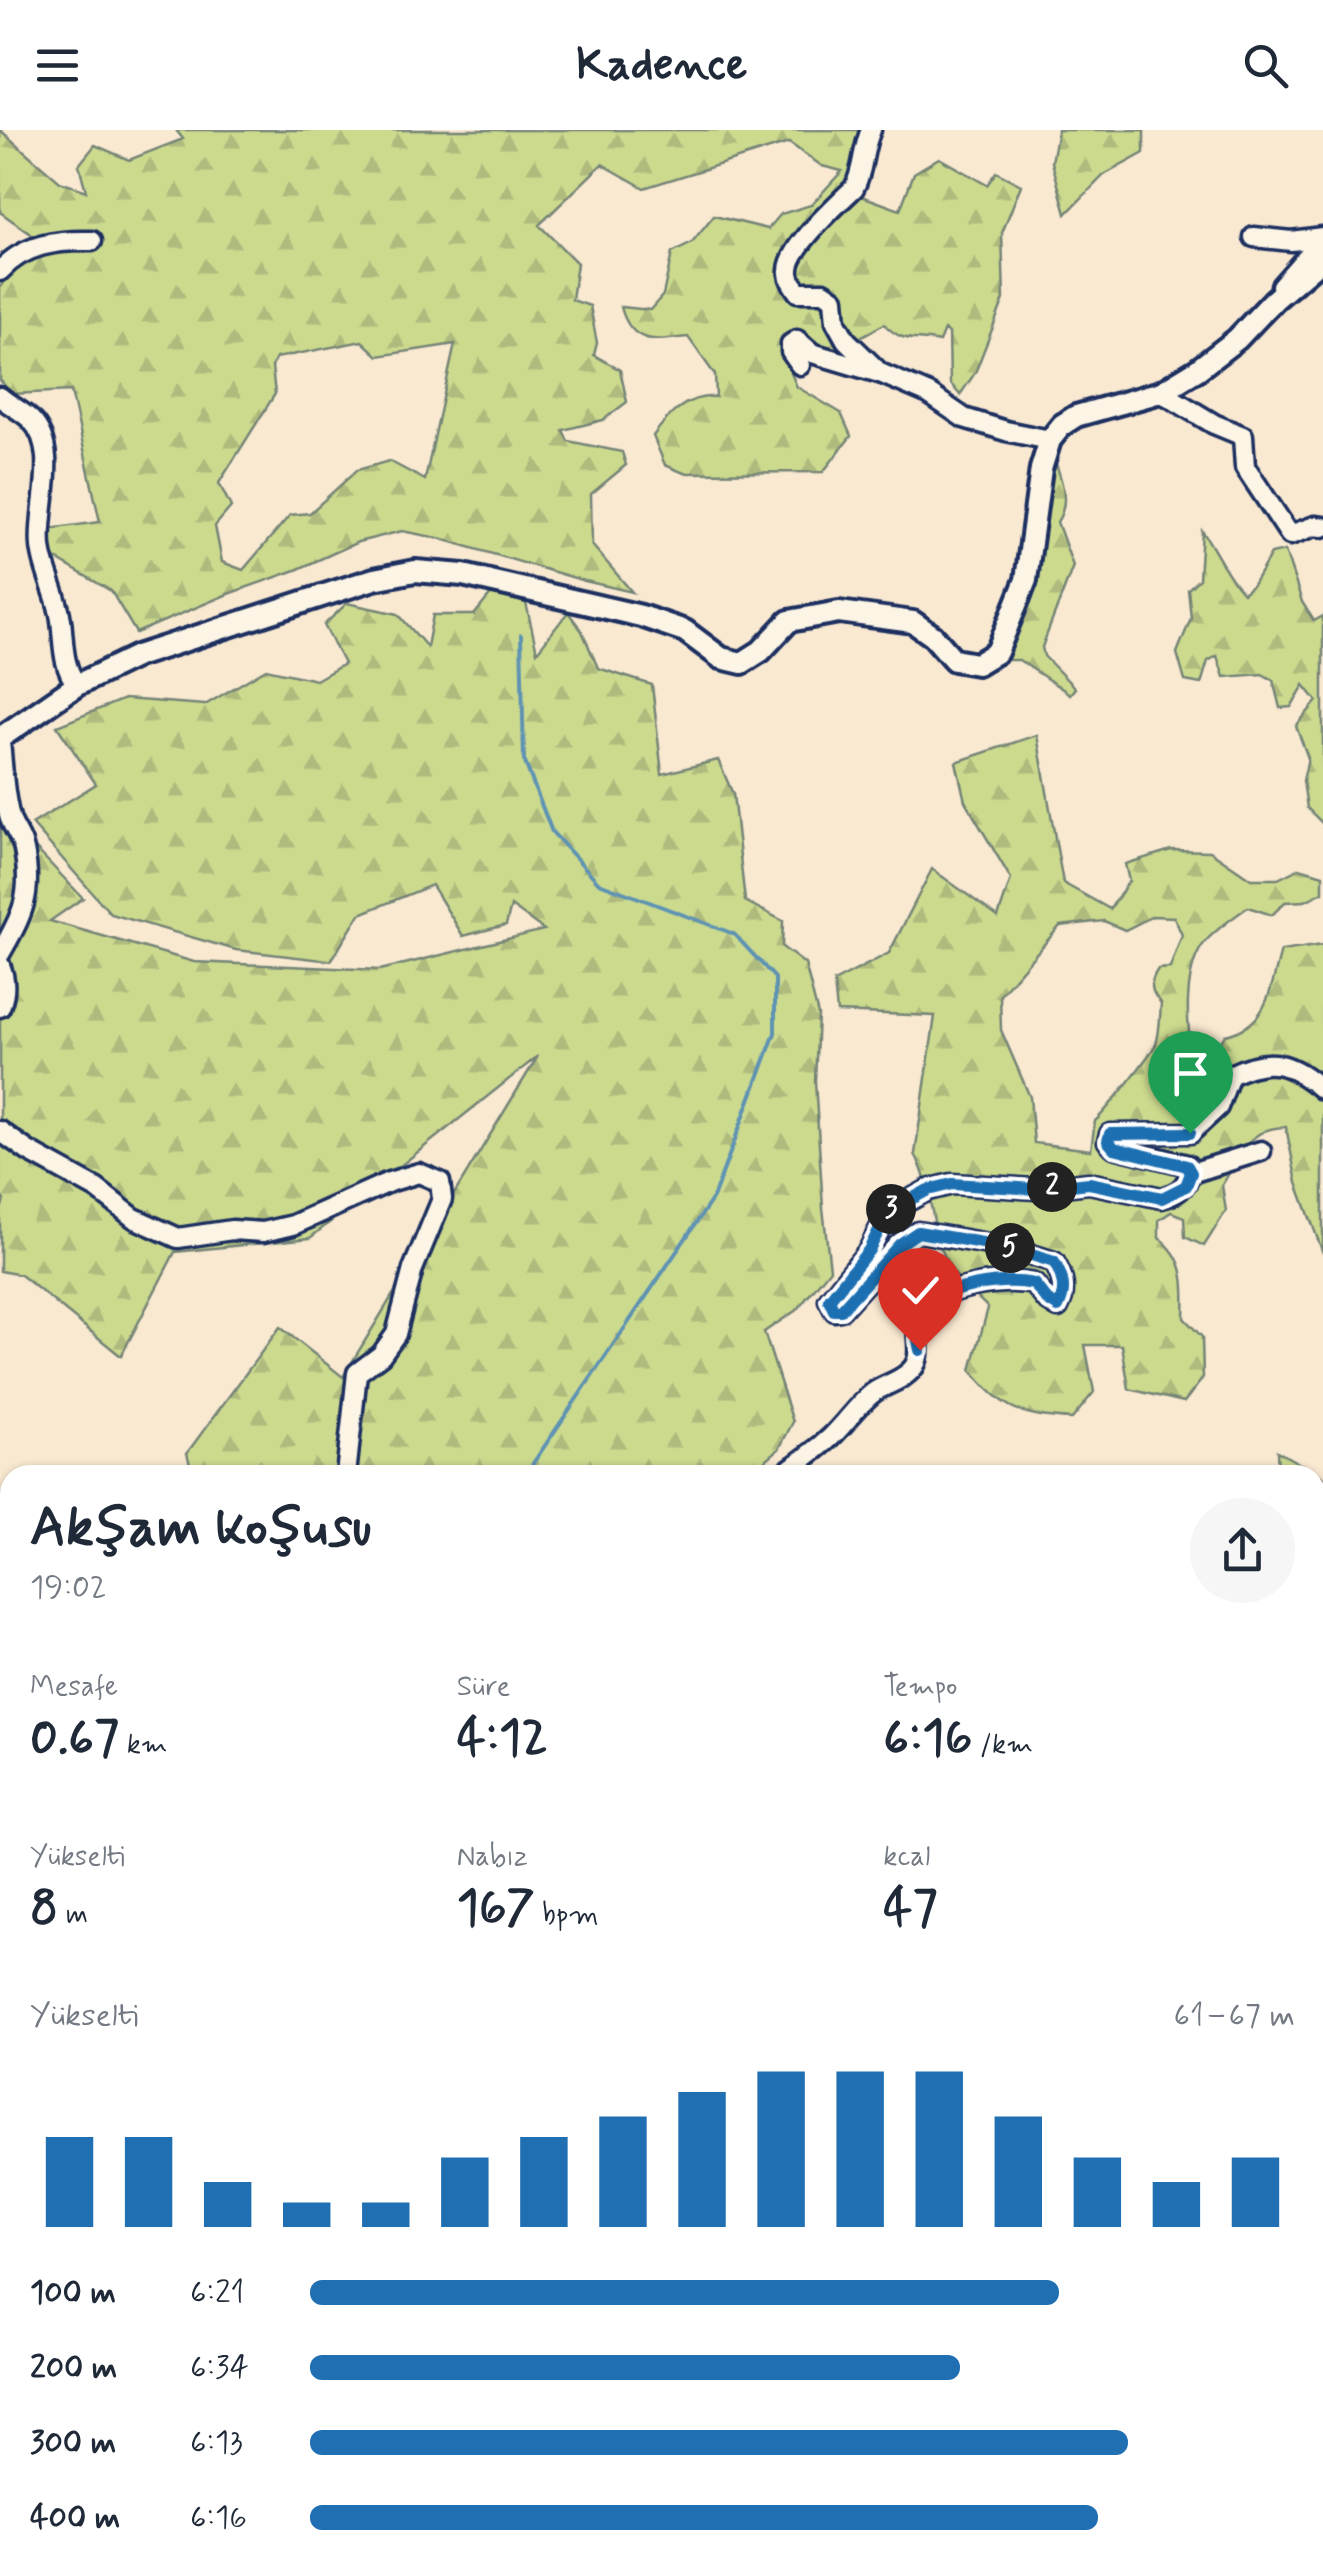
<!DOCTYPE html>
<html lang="tr">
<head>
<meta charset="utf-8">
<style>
	:root { --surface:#fff; --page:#f6f6f7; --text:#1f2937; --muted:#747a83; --accent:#1f6fb2 }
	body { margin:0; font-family:Mynerve,sans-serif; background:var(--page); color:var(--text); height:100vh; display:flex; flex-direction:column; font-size:38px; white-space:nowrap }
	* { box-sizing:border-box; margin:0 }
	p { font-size:32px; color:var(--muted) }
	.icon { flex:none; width:55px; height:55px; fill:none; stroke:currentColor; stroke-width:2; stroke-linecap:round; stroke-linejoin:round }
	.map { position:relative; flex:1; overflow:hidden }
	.drawer { position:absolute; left:0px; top:1335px; width:1325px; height:1110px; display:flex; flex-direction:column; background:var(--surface); border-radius:30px 30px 0 0; box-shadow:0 2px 8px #0004 }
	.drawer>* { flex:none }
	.pin { position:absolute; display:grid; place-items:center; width:85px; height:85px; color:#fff; margin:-102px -42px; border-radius:50% 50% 50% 0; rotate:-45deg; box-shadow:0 0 10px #0007 }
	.pin .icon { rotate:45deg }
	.km { position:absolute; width:50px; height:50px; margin:-25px; border-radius:50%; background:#222; color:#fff; font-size:28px; line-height:50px; text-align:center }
	.round { display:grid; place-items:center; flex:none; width:105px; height:105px; border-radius:52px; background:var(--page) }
	.overview { display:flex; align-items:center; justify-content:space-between; height:170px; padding:0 30px }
	h1 { font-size:55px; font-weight:800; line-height:75px }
	.metrics { display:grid; grid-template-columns:repeat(3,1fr); gap:15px; height:170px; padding:10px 30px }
	.metrics div { display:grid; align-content:center }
	.metrics b { font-size:50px; font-weight:800 }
	.metrics small { font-size:28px; font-weight:400 }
	.metrics p { font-size:28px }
	.chart { height:280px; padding:20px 30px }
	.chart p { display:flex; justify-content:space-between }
	.chart svg { width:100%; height:180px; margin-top:10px; stroke:var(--accent); stroke-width:6 }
	ul { padding:0 30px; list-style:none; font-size:32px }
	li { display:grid; grid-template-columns:160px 120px 1fr; align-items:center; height:75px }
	li i { height:25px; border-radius:12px; background:var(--accent) }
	header { display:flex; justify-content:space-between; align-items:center; height:130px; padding:0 30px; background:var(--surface); font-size:45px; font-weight:800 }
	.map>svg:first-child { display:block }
	.forest { fill:url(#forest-firs); stroke:#748476; stroke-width:2.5; fill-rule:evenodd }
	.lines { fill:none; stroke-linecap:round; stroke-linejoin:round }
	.stream { stroke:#5e93b3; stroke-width:4 }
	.minor-casing { stroke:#1b2f5e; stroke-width:25 }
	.major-casing { stroke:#1b2f5e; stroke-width:28 }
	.minor { stroke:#fcf5e5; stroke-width:18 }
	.major { stroke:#fcf5e5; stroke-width:20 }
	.route-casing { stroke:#fff; stroke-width:20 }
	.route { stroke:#1f6fb2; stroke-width:12 }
</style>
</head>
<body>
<header><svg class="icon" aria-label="menu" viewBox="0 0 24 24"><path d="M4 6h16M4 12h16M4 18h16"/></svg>Kadence<svg class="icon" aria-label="search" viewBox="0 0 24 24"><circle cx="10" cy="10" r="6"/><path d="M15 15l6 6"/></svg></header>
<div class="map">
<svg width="1323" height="2445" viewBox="0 0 1323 2445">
	<defs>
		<pattern id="forest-firs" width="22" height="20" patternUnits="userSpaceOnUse" patternTransform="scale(2.5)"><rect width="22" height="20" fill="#ccda8e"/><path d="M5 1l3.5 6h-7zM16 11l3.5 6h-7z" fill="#afbb7d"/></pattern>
	</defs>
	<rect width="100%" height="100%" fill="#f9e9d1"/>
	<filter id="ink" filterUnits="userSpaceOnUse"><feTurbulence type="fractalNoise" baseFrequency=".01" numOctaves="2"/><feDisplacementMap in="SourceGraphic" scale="20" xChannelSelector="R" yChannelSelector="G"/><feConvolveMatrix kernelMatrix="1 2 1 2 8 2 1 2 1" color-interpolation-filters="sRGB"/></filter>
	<g filter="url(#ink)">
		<g class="forest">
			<path d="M 0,0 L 60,52 L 86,61 L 79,35 L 95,15 L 129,30 L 183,9 L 176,0 L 878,0 L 857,44 L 859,65 L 900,80 L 914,43 L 939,28 L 987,55 L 996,42 L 1021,55 L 1002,103 L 1004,169 L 975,243 L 960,265 L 950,253 L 949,203 L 944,200 L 939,212 C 914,206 904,215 884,194 L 831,223 L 788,211 L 788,236 L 797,257 L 841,283 L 851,306 L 823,342 L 684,343 L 665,335 L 653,306 C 669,284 687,265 716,267 L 715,245 L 688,207 C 655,211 631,215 621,177 L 650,180 L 663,165 L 672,123 L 692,113 L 714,86 L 768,99 L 781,84 L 811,75 L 842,41 L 822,36 L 789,13 L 644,58 L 602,34 L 539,95 L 577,133 L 572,170 L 590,176 L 597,213 L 594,225 L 620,240 L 627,272 L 603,290 L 563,300 L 568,311 L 622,322 L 626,335 L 591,364 L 592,415 L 632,462 L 585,451 L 438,408 L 402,401 L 358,412 L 296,440 L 228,464 L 136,503 L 111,461 L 46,423 L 48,399 L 100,392 L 71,261 L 12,264 L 0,250 L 0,157 L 14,140 L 35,124 L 31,104 L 0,82 ZM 362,211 L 378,226 L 455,214 L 425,350 L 389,331 L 357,340 L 310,383 L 290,385 L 243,440 L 222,432 L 215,396 L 231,377 L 219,353 L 275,264 L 272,237 L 276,228 Z"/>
			<path d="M 1058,0 L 1144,0 L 1144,23 L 1104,45 L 1066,84 L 1052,32 Z"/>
			<path d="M 1054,328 C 1061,349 1071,371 1057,392 L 1073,436 L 1042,517 L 1044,526 L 1075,558 L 1070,564 L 1019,530 L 1008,530 L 1003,520 L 1047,342 Z"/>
			<path d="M 1202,401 C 1217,422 1225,444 1243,463 L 1253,455 L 1271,424 L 1285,421 L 1302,472 L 1314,491 L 1323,486 L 1323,694 L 1307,678 L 1303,651 L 1308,628 L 1296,596 L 1317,571 L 1304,555 L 1291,577 L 1280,578 L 1273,550 L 1262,544 L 1224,547 L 1217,526 L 1208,531 L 1201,554 L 1185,551 L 1177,523 L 1191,488 L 1188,459 L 1199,449 Z"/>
			<path d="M 492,463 L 526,473 L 537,522 L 568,482 L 582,501 L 598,538 L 652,555 L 662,644 L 718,630 L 733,664 L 745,771 L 783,791 L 782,817 L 805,834 L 818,885 L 815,951 L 823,1078 L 830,1139 L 798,1179 L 764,1202 L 793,1292 L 779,1319 L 748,1345 L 193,1345 L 187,1323 L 280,1197 L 343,1247 L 538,926 L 310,1108 L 175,1122 L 121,1226 L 21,1145 L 0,1141 L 0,1083 L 4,1070 L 0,1065 L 0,656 L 19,701 L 83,768 L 50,791 L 194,832 L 380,840 L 544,800 L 511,776 L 506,795 L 463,806 L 432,755 L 360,784 L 331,831 L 236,820 L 111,784 L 32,694 L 96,654 L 57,596 L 124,569 L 205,575 L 266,539 L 316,550 L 344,534 L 324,495 L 347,473 L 398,484 L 427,517 L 433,485 L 474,485 Z"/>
			<path d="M 1037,605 L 1063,753 L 1110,779 L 1129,751 L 1125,734 L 1171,720 L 1210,721 L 1251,749 L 1278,749 L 1300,738 L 1323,745 L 1323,762 L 1305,771 L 1285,772 L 1272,785 L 1248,777 C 1234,787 1216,799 1205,812 C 1183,839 1186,895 1193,926 L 1210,928 L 1225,905 C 1269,896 1270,858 1281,821 L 1323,815 L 1323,1123 L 1297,1053 L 1286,997 C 1248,997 1241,1025 1222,1055 L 1226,1081 L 1204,1116 L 1185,1107 L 1184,1087 L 1171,1082 L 1159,1090 L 1159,1108 C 1187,1129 1185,1155 1184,1188 L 1202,1207 L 1203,1248 L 1184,1272 L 1129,1259 L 1122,1215 L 1085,1215 L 1094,1262 L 1072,1289 C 1022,1286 1002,1280 971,1240 L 988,1178 C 976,1165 958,1152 950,1137 C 929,1102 934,1058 915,1024 L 935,886 L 837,882 L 834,852 L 889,823 L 932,739 L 998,787 L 1011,749 L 965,671 L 956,632 ZM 1153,786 L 1174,787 L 1182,805 L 1170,838 L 1158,839 C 1149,852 1150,862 1161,873 C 1160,885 1160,903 1156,914 C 1151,924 1104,984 1095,991 L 1091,1020 L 1034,1013 L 1030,967 L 1001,900 L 1000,865 L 1060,796 L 1104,791 L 1125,800 Z"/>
			<path d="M 1277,1321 L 1323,1347 L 1323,1462 L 1318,1448 L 1315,1449 L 1315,1345 L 1278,1345 Z"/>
			<path d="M 10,1393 L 10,1520 L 0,1546 L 0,1401 Z"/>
			<path d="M 1315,1538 L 1323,1540 L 1323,1711 L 1315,1711 Z"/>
			<path d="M 10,1671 L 10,2435 L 241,2435 L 231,2445 L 0,2445 L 0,1680 Z"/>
			<path d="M 1315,1762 L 1323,1772 L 1323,2149 L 1315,2143 Z"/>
		</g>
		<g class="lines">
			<g class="stream">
				<path d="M 521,505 L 524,630 L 552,702 L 599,753 L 734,804 L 775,848 L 775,903 L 713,1068 L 525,1345"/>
				<path d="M 1315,1358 L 1323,1363"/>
				<path d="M 1315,1886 L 1323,1891"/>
				<path d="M 1315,1949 L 1323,1945"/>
				<path d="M 0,2284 L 10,2290"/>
				<path d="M 610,2435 L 612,2445"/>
				<path d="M 930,2435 L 937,2445"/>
				<path d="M 239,2445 L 250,2435"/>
			</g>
			<defs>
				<g id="minor">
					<path d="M 871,0 C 862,19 864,40 854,58 C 838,73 789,118 789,140 C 788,148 793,155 798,162 L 824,162 L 834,169 L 836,192 L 846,210 L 880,243 L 929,264 L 964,288 L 1006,301 L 1050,310"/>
					<path d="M 1254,107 L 1291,111 L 1323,107"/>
					<path d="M 0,141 C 24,114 58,110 92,111"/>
					<path d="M 1281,156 L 1323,108"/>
					<path d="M 800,235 L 791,222 L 791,214 L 797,210 L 812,223 L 879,243"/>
					<path d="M 1161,262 L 1214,294 L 1243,306 L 1245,337 L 1290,405 L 1315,396 L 1323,397"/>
					<path d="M 0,267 C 9,275 24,282 31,290 C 61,320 37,379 41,416 C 43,441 58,465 61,490 C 64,514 62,536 77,555"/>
					<path d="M 0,612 C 3,638 3,666 11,691 C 15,701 22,709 24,720 C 33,765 22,786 0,824"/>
					<path d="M 0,835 C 6,850 6,863 0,877"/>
					<path d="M 0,1001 L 28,1021 L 97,1059 L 134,1088 L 178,1108 L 232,1100 L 263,1102 L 293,1095 L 389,1052 L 419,1043 L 440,1052 L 442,1069 L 413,1139 L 396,1204 L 381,1225 L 357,1243 L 346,1345"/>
					<path d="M 1191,1043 L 1261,1021"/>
					<path d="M 782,1345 C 799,1332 816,1321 831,1307 C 846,1293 857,1275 874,1262 C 884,1255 898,1252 908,1243 C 928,1227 911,1206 921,1186 C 936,1155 1005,1148 1034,1154 L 1047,1170 L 1058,1177 C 1067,1161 1063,1147 1054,1132 L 1006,1117 L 918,1102 L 900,1114 L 841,1180 L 835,1181 L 829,1170 L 869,1120 L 888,1082 L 928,1060 L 952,1054 L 1036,1059 L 1089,1053 L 1162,1068 C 1177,1064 1185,1058 1191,1043 L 1187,1035 L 1114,1017 L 1108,1011 L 1110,1004 L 1190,1003 L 1218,977 L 1230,945 C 1270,925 1289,932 1323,960"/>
					<path d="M 1315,2277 L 1323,2274"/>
					<path d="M 828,2435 L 832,2445"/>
					<path d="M 1082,2435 L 1099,2445"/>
					<path d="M 1132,2445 L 1146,2435"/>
					<path d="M 1211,2445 L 1216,2435"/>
				</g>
				<path id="major" d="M 0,608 L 77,555 L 137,526 L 374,449 L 415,441 L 463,445 L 641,486 L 685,501 L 721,528 L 742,533 L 761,521 L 789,491 L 839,482 L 913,492 L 933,506 L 954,530 L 977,534 L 997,522 L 1026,450 L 1041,339 L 1050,310 L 1062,295 L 1076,286 L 1161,262 L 1197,240 L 1237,209 L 1274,170 L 1323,128"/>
			</defs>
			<use href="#minor" class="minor-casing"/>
			<use href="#major" class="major-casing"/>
			<use href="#minor" class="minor"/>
			<use href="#major" class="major"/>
		</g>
	</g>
	<g class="lines" filter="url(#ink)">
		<defs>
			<path id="route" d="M 920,1220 C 917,1208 915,1193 923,1182 C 943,1155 1004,1148 1034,1154 L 1047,1170 L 1058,1177 C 1067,1161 1063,1147 1054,1132 L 1006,1117 L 918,1102 L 900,1114 L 841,1180 L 834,1180 L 829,1170 L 869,1120 L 888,1082 L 928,1060 L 952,1054 L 1036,1059 L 1089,1053 L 1162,1068 L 1186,1056 L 1191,1043 L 1187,1036 L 1114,1018 L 1108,1011 L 1110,1004 L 1190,1003"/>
		</defs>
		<use href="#route" class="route-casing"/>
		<use href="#route" class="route"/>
	</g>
</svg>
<div class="pin" style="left:1190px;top:1003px;background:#1e9e55"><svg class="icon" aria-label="arrive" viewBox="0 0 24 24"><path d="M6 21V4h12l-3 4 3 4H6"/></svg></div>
<div class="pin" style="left:920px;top:1220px;background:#d93025"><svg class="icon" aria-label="check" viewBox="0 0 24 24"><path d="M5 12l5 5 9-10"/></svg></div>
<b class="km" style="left:1052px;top:1057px">2</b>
<b class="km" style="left:891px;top:1079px">3</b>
<b class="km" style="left:1010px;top:1118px">5</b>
<section class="drawer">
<div class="overview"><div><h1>Akşam koşusu</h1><p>19:02</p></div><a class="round"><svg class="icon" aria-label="share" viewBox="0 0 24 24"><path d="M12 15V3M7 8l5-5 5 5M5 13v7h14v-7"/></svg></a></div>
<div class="metrics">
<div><p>Mesafe</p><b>0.67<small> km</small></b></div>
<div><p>Süre</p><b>4:12</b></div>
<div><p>Tempo</p><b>6:16<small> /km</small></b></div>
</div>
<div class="metrics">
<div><p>Yükselti</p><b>8<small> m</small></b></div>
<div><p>Nabız</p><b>167<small> bpm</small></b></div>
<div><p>kcal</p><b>47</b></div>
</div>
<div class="chart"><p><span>Yükselti</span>61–67 m</p>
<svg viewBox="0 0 160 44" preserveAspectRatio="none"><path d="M5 44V22M15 44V22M25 44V33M35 44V38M45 44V38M55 44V27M65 44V22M75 44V17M85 44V11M95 44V6M105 44V6M115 44V6M125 44V17M135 44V27M145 44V33M155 44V27"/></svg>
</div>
<ul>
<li><b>100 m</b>6:21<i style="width:76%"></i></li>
<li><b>200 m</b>6:34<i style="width:66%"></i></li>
<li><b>300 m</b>6:13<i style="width:83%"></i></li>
<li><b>400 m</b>6:16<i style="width:80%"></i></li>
</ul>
</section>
</div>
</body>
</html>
